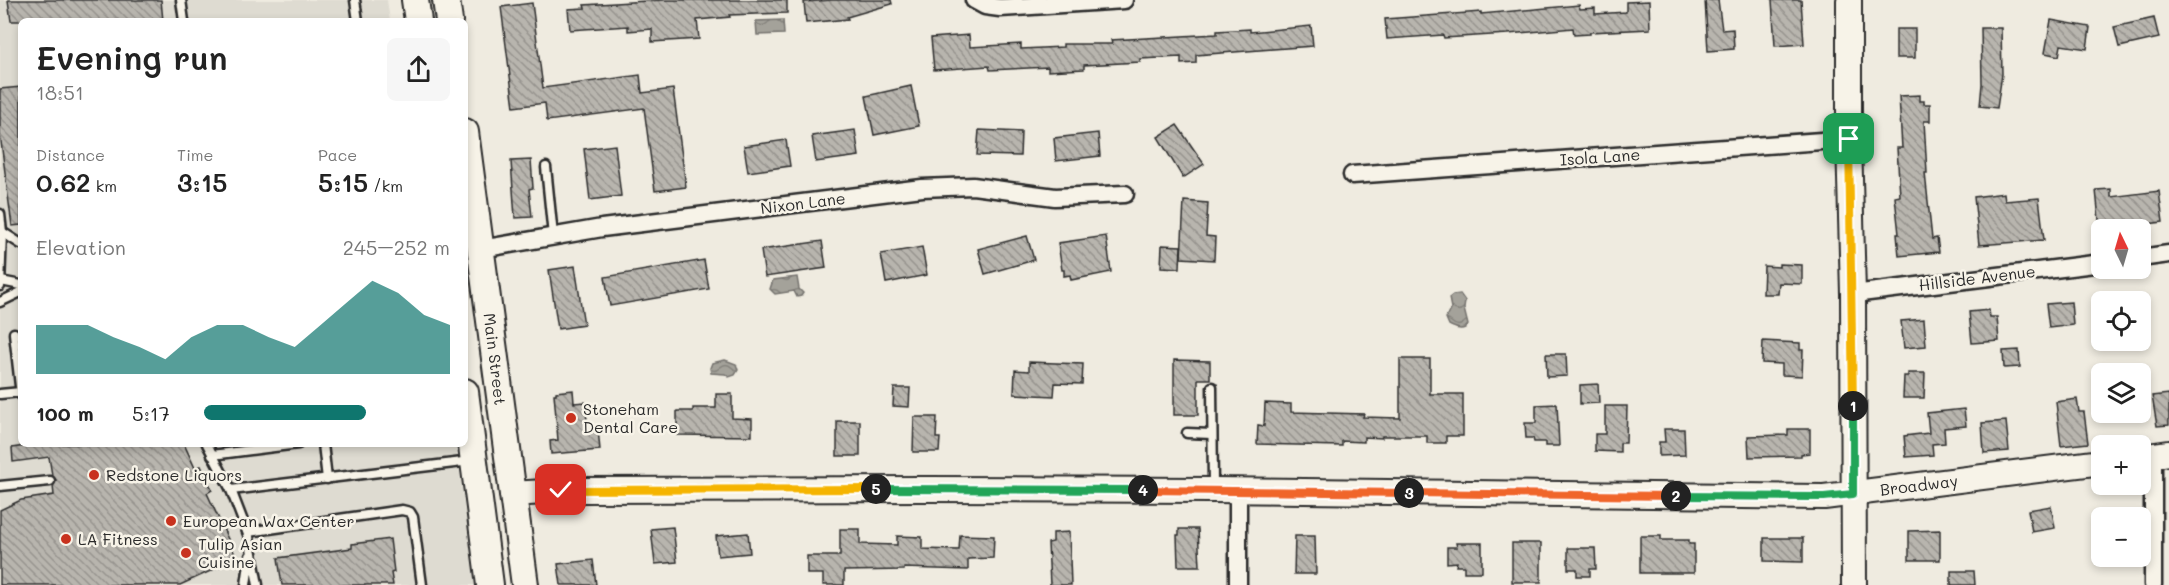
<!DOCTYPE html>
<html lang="en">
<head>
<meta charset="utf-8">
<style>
	:root { --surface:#fff; --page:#f6f6f6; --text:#222; --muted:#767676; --accent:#0f766e }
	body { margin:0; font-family:Mali,sans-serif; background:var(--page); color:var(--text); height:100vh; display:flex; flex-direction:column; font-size:22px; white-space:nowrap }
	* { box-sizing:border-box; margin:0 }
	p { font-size:20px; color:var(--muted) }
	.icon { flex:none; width:33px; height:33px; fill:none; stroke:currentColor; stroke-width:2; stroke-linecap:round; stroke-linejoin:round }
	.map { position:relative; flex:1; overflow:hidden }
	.sheet { position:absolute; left:18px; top:18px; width:450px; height:429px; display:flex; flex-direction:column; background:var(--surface); border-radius:9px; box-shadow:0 3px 9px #0003 }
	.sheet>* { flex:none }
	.needle { width:39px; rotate:355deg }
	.controls { position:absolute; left:2091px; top:219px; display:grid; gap:12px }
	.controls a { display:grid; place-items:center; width:60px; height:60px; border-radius:9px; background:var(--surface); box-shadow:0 3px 9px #0003; font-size:30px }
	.pin { position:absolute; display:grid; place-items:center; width:51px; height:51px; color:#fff; margin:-26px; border-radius:12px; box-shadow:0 3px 9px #0006 }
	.km { position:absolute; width:30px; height:30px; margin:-15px; border-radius:50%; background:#222; color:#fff; font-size:16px; line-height:30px; text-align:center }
	.round { display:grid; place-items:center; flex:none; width:63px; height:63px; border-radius:9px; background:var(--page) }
	.headline { display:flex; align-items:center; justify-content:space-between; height:102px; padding:0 18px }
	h1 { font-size:33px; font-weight:600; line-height:45px }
	.metrics { display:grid; grid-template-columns:repeat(3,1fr); gap:9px; height:102px; padding:6px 18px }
	.metrics div { display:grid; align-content:center }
	.metrics b { font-size:26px; font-weight:600 }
	.metrics small { font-size:16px; font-weight:400 }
	.metrics p { font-size:16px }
	.chart { height:168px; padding:12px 18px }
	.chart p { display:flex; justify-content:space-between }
	.chart svg { width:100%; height:108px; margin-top:6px; fill:var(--accent); opacity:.7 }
	ul { padding:0 18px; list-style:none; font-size:20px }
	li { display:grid; grid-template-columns:96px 72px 1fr; align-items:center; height:45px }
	li i { height:15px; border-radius:8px; background:var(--accent) }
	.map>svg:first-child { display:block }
	.built { fill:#dedbd1 }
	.water { fill:url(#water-waves); stroke:#74726e; stroke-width:1.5 }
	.building { fill:url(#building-back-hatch); stroke:#2b2b2b; stroke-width:1.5 }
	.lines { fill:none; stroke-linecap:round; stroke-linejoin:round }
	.lane-casing { stroke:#2b2b2b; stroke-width:13 }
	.street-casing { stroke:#2b2b2b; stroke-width:21 }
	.secondary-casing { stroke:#2b2b2b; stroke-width:28 }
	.primary-casing { stroke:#2b2b2b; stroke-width:30 }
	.lane { stroke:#f7f3e8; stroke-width:8 }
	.street { stroke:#f7f3e8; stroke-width:16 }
	.secondary { stroke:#f7f3e8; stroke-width:24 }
	.primary { stroke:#f7f3e8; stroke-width:26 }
	.split-1-casing { stroke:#fff; stroke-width:12 }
	.split-2-casing { stroke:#fff; stroke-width:12 }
	.split-3-casing { stroke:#fff; stroke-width:12 }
	.split-4-casing { stroke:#fff; stroke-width:12 }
	.split-5-casing { stroke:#fff; stroke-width:12 }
	.split-6-casing { stroke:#fff; stroke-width:12 }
	.split-1 { stroke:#f5b400; stroke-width:8 }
	.split-2 { stroke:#22a559; stroke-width:8 }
	.split-3 { stroke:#f0652b; stroke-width:8 }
	.split-4 { stroke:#f0652b; stroke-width:8 }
	.split-5 { stroke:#22a559; stroke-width:8 }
	.split-6 { stroke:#f5b400; stroke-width:8 }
	.poi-dot { fill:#c8321e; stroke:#f7f3e8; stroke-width:2 }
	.labels { text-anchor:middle; stroke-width:5; stroke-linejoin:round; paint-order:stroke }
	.street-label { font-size:16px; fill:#2b2b2b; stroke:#f7f3e8 }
	.poi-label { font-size:16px; fill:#2b2b2b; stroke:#f7f3e8; text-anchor:start }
</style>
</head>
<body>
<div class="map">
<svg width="2169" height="585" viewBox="0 0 2169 585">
	<defs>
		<pattern id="water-waves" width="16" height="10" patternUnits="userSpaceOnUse" patternTransform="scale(1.5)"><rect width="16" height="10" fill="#a4a29a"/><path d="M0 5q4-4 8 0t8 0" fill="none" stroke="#86847e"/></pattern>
		<pattern id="building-back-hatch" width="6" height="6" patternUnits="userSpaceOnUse" patternTransform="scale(1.5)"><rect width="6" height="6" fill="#b8b5ae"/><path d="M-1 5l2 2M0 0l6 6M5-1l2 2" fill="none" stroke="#96938e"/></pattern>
	</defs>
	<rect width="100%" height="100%" fill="#efebe0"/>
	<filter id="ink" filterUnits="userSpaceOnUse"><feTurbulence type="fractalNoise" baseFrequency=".0167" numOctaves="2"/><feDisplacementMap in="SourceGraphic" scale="12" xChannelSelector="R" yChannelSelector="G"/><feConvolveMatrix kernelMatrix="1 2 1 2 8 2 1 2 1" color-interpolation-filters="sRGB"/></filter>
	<g filter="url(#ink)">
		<path class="built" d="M 0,0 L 387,0 L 390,21 L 21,21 L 21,444 L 456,444 L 475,585 L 0,585 Z"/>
		<g class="water">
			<path d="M 783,20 L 784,34 L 757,35 L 756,21 Z"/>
			<path d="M 797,277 L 799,289 L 803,293 L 801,296 L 797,297 L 794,291 L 775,294 L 770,289 L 773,280 Z"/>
			<path d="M 1460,294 L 1465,301 L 1464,309 L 1468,325 C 1463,332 1455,328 1449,325 L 1446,318 L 1451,308 L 1449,298 L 1453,295 Z"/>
			<path d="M 725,360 L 736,364 L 738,370 L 735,375 L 729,377 L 725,374 L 711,373 L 710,368 L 712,363 Z"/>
		</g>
		<g class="building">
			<path d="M 8,0 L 161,0 L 163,21 L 11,21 Z"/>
			<path d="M 662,0 L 787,0 L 787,13 L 729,15 L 730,17 L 697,20 L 699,39 L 652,42 L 652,29 L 628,31 L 628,26 L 570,30 L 568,9 L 585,8 L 584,5 Z"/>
			<path d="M 832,0 L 891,0 L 892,4 L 847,17 L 848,19 L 806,23 L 804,2 Z"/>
			<path d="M 1705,0 L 1718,0 L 1722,30 L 1733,29 L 1734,49 L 1708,51 Z"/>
			<path d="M 1772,0 L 1801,0 L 1804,44 L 1775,46 Z"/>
			<path d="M 1649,1 L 1650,29 L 1590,32 L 1590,34 L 1574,35 L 1573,28 L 1508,34 L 1444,38 L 1443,35 L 1387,39 L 1385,19 L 1481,12 L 1481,14 L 1579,5 L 1580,9 L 1595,8 L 1595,14 L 1626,12 L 1626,2 Z"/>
			<path d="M 532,3 L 543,88 L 640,75 L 642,93 L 673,89 L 686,187 L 655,191 L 644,108 L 547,121 L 545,103 L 514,107 L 501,7 Z"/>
			<path d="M 2154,18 L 2159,38 L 2119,47 L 2114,27 Z"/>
			<path d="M 2051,20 L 2090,27 L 2087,49 L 2061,45 L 2059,56 L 2045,53 Z"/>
			<path d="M 1311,26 L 1313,46 L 1196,55 L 1196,63 L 1181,64 L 1181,57 L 1140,59 L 1140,62 L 1084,65 L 1084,69 L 1048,71 L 1048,67 L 990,70 L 989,66 L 934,70 L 931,38 L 969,35 L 970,47 L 1021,44 L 1021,49 L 1063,47 L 1063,44 L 1112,44 L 1111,40 L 1217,34 L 1217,31 L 1250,29 L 1250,32 Z"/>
			<path d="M 1981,28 L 2001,28 L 2002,74 L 1997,108 L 1980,106 L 1982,84 Z"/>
			<rect x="1896" y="29" width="19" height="29"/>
			<path d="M 911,86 L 919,126 L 874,135 L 866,96 Z"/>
			<path d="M 21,87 L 21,225 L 12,226 L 0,134 L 0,89 Z"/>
			<path d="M 1920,95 L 1920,101 L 1924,101 L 1924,104 L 1930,104 L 1930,121 L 1924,121 L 1927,173 L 1925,173 L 1932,239 L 1937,238 L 1939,252 L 1899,256 L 1897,234 L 1899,234 L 1895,197 L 1900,196 L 1897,148 L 1902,148 L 1899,96 Z"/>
			<path d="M 1177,125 L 1204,164 L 1183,178 L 1158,137 Z"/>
			<path d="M 855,130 L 859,156 L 816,162 L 812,136 Z"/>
			<path d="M 979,130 L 1021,132 L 1020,156 L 977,155 Z"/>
			<path d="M 1098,133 L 1100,156 L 1056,161 L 1054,138 Z"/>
			<path d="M 786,140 L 790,166 L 748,172 L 744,146 Z"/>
			<path d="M 615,145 L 621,196 L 590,200 L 584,149 Z"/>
			<path d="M 531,160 L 533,188 L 529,189 L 532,217 L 515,218 L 511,161 Z"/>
			<path d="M 2111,189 L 2111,197 L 2159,191 L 2163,222 L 2122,227 L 2122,230 L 2100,230 L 2096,190 Z"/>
			<path d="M 2004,193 L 2005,201 L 2039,198 L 2044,240 L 1979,245 L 1974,197 Z"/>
			<path d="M 1184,201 L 1208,203 L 1206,236 L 1215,237 L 1214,260 L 1181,258 Z"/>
			<path d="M 1027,236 L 1034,260 L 985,274 L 978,249 Z"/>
			<path d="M 1106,236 L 1111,272 L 1071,280 L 1070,275 L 1064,276 L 1064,270 L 1062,270 L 1058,243 Z"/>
			<path d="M 822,241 L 826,268 L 765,277 L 761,250 Z"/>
			<path d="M 1162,245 L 1181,246 L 1180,268 L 1161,267 Z"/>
			<path d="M 922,247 L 927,275 L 886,283 L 881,254 Z"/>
			<path d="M 704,260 L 709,289 L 610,306 L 605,277 Z"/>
			<path d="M 1779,264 L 1802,265 L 1802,284 L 1779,283 L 1778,294 L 1763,294 L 1764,266 L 1779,267 Z"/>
			<path d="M 575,266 L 584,325 L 558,329 L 549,270 Z"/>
			<path d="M 2071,302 L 2073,325 L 2049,328 L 2046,304 Z"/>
			<path d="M 1989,310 L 1990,317 L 1997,317 L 1999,341 L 1972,343 L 1969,312 Z"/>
			<path d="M 1924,319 L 1926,346 L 1904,348 L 1901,321 Z"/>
			<path d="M 1763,341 L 1800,343 L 1800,350 L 1803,350 L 1802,376 L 1782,375 L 1782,364 L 1762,363 Z"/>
			<path d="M 2019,350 L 2020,367 L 2004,368 L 2003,351 Z"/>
			<path d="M 1546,354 L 1566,354 L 1567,376 L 1547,377 Z"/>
			<path d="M 1400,359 L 1430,359 L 1430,394 L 1463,394 L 1463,436 L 1446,436 L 1446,443 L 1427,443 L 1427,436 L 1382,436 L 1382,438 L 1364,437 L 1364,442 L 1342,441 L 1342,446 L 1257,444 L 1258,425 L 1264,426 L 1265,403 L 1291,404 L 1291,412 L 1364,414 L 1363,417 L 1400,418 Z"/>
			<path d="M 1174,360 L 1210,361 L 1210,379 L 1198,379 L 1198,415 L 1174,415 Z"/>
			<path d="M 1029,362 L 1083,364 L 1082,384 L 1055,383 L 1054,396 L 1014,394 L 1015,370 L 1029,371 Z"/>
			<path d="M 1908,373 L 1925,373 L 1924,398 L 1903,398 L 1904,376 L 1908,376 Z"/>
			<path d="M 1598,384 L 1599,403 L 1580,404 L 1580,385 Z"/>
			<path d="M 894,388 L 910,388 L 909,407 L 893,406 Z"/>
			<path d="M 573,390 L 574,403 L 585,402 L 588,430 L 598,429 L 600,450 L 551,454 L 550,441 L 558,440 L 554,394 L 556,394 L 556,392 Z"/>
			<path d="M 716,394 L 732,394 L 732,418 L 752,419 L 752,436 L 677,435 L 677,411 L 693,411 L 693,408 L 716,408 Z"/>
			<path d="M 2169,394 L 2169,425 L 2157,426 L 2152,396 Z"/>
			<path d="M 2077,399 L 2079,412 L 2084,412 L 2088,443 L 2061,446 L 2056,402 Z"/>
			<path d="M 1557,404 L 1559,446 L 1545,446 L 1545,442 L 1534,442 L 1533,438 L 1526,438 L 1525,423 L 1536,423 L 1536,405 Z"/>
			<path d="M 1605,406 L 1627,406 L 1626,443 L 1620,443 L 1620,452 L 1595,451 L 1595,434 L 1605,434 Z"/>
			<path d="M 1964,409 L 1966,426 L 1944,428 L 1945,443 L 1932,444 L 1933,455 L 1906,457 L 1904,436 L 1929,433 L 1927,413 Z"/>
			<path d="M 914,417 L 937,417 L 936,438 L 940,438 L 939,452 L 913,452 Z"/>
			<rect x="837" y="421" width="23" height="35"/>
			<path d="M 2006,421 L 2009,451 L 1984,453 L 1982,423 Z"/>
			<path d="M 1664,429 L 1684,429 L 1685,455 L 1659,456 L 1659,442 L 1665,442 Z"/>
			<path d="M 1788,429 L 1810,429 L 1810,453 L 1801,454 L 1801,456 L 1749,457 L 1748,436 L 1788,435 Z"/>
			<path d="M 38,444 L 184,444 L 195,468 L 201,466 L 207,478 L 212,490 L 207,493 L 237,559 L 180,585 L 0,585 L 0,510 L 21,500 L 54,495 L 53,486 L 56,480 L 52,475 L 49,457 L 13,462 L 12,448 Z"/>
			<path d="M 2051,506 L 2055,528 L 2032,532 L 2028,510 Z"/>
			<path d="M 673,527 L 677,562 L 655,564 L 651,529 Z"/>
			<path d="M 840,529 L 860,529 L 860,544 L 897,545 L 897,536 L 922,537 L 922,549 L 959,550 L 960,535 L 994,536 L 993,558 L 968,559 L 968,570 L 904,568 L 904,570 L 844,571 L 844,585 L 823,585 L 823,574 L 807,574 L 807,556 L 840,556 Z"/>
			<path d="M 1179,529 L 1198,529 L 1200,566 L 1178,566 L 1177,535 L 1179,535 Z"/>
			<path d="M 1940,530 L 1940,560 L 1909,560 L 1909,531 Z"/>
			<path d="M 1069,532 L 1071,585 L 1050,585 L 1048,543 L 1053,542 L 1053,533 Z"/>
			<path d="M 748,533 L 750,553 L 718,556 L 716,536 Z"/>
			<path d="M 1295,536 L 1315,536 L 1316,574 L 1294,574 Z"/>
			<path d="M 1640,536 L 1661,536 L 1661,540 L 1689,540 L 1689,544 L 1694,544 L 1694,573 L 1640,573 Z"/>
			<path d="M 1764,538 L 1803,538 L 1803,562 L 1764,561 Z"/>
			<path d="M 390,539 L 394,572 L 391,573 L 393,585 L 282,585 L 278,558 L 352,548 L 352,544 Z"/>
			<path d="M 1456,543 L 1482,543 L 1482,572 L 1464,572 L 1464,566 L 1456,566 L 1457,562 L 1447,563 L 1447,547 L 1457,547 Z"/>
			<rect x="1512" y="543" width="29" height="39"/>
			<path d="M 1568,548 L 1595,548 L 1596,569 L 1590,569 L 1590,576 L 1577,576 L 1577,569 L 1568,569 Z"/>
			<path d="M 593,560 L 596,585 L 561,585 L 558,564 Z"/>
			<path d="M 1951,571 L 1974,571 L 1975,585 L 1951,585 Z"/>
		</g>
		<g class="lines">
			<defs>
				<g id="lane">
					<path d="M 181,0 L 184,21"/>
					<path d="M 355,0 L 358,21"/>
					<path d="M 546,167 L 553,236"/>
					<path d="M 0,214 L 2,232 L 0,286"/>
					<path d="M 2,232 L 21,244"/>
					<path d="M 1,281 L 21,285"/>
					<path d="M 0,302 L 21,292"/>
					<path d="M 14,333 L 21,395"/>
					<path d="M 1212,387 L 1213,487"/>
					<path d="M 0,394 L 21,392"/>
					<path d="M 1187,433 L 1212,434"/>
					<path d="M 207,444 L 231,490 L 471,461"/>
					<path d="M 323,444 L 327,479"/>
					<path d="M 212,455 L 298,444"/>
					<path d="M 0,486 L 50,481"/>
					<path d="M 231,490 L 249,537"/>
					<path d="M 246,585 L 250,556"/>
					<path d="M 258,585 L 248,532 L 402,510 L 410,512 L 413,517 L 422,585"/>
				</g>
				<g id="street">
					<path d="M 974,0 L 985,6 L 1000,8 L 1124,0"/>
					<path d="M 1352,175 L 1849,139"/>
					<path d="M 481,249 L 602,228 L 922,188 L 973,186 L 1055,197 L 1125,194"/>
					<path d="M 2140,258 L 2169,254"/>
					<path d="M 1853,294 L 2102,263"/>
					<path d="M 2153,455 L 2153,585"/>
					<path d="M 1238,585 L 1238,491"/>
				</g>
				<g id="secondary">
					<path d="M 1849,0 L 1849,139 L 1853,294 L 1854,585"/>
					<path d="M 2140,457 L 2169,453"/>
					<path d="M 512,494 L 577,490 L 924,489 L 1213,490 L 1824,497 L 2102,462"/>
				</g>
				<g id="primary">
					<path d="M 415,0 L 418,21"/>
					<path d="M 446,0 L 449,21"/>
					<path d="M 465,132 L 525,585"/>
					<path d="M 465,392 L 490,585"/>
				</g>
			</defs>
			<use href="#lane" class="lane-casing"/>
			<use href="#street" class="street-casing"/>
			<use href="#secondary" class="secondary-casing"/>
			<use href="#primary" class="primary-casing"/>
			<use href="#lane" class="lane"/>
			<use href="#street" class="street"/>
			<use href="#secondary" class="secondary"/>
			<use href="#primary" class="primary"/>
		</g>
	</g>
	<g class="lines" filter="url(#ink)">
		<defs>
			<path id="split-1" d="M 1849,139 L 1853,406"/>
			<path id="split-2" d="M 1676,496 L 1824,497 L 1853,494 L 1853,406"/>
			<path id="split-3" d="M 1409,493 L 1676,496"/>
			<path id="split-4" d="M 1143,490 L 1409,493"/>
			<path id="split-5" d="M 876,489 L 1143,490"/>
			<path id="split-6" d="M 561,490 L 876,489"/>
		</defs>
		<use href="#split-1" class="split-1-casing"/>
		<use href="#split-2" class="split-2-casing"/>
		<use href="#split-3" class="split-3-casing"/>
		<use href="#split-4" class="split-4-casing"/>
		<use href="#split-5" class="split-5-casing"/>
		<use href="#split-6" class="split-6-casing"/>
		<use href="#split-1" class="split-1"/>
		<use href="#split-2" class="split-2"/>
		<use href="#split-3" class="split-3"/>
		<use href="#split-4" class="split-4"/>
		<use href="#split-5" class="split-5"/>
		<use href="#split-6" class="split-6"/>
	</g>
	<g class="poi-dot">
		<circle cx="571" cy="418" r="6"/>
		<circle cx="94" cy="475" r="6"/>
		<circle cx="171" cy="521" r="6"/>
		<circle cx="66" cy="539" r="6"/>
		<circle cx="186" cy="553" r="6"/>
	</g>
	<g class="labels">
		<g class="street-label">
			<text transform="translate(1600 157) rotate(-4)" y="6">Isola Lane</text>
			<text transform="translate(803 203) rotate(-7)" y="6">Nixon Lane</text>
			<text transform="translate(1977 278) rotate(-7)" y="6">Hillside Avenue</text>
			<text transform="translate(495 359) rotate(83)" y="6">Main Street</text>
			<text transform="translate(1919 485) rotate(-7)" y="6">Broadway</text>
		</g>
		<g class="poi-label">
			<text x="583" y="415">Stoneham<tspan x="583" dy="18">Dental Care</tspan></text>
			<text x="106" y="481">Redstone Liquors</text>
			<text x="183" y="527">European Wax Center</text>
			<text x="78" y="545">LA Fitness</text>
			<text x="198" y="550">Tulip Asian<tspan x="198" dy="18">Cuisine</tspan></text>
		</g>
	</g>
</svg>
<div class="controls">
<a><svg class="needle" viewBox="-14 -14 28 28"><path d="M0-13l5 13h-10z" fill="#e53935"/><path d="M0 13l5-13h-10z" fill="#767676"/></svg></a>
<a><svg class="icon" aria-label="locate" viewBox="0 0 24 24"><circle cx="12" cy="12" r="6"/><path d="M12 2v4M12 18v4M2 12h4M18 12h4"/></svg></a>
<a><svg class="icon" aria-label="layers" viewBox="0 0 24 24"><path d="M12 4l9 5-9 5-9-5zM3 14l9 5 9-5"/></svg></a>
<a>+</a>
<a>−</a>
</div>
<div class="pin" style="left:1849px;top:139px;background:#1e9e55"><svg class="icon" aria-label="arrive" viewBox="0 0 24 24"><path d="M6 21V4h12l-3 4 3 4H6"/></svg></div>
<div class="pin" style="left:561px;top:490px;background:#d93025"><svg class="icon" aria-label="check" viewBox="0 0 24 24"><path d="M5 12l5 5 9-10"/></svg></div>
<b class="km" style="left:1853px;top:406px">1</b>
<b class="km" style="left:1676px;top:496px">2</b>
<b class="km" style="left:1409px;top:493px">3</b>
<b class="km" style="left:1143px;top:490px">4</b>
<b class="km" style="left:876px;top:489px">5</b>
<section class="sheet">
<div class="headline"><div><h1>Evening run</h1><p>18:51</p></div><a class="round"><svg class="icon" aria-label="share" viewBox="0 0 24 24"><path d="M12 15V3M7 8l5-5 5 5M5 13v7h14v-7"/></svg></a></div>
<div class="metrics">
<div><p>Distance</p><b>0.62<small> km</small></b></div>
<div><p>Time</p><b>3:15</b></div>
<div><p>Pace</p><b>5:15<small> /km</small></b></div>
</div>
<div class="chart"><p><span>Elevation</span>245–252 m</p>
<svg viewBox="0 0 160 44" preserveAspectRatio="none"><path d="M0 44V24L10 24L20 24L30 29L40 33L50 38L60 29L70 24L80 24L90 29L100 33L110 24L120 15L130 6L140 11L150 20L160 24V44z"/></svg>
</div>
<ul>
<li><b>100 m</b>5:17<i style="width:66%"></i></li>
</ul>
</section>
</div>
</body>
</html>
